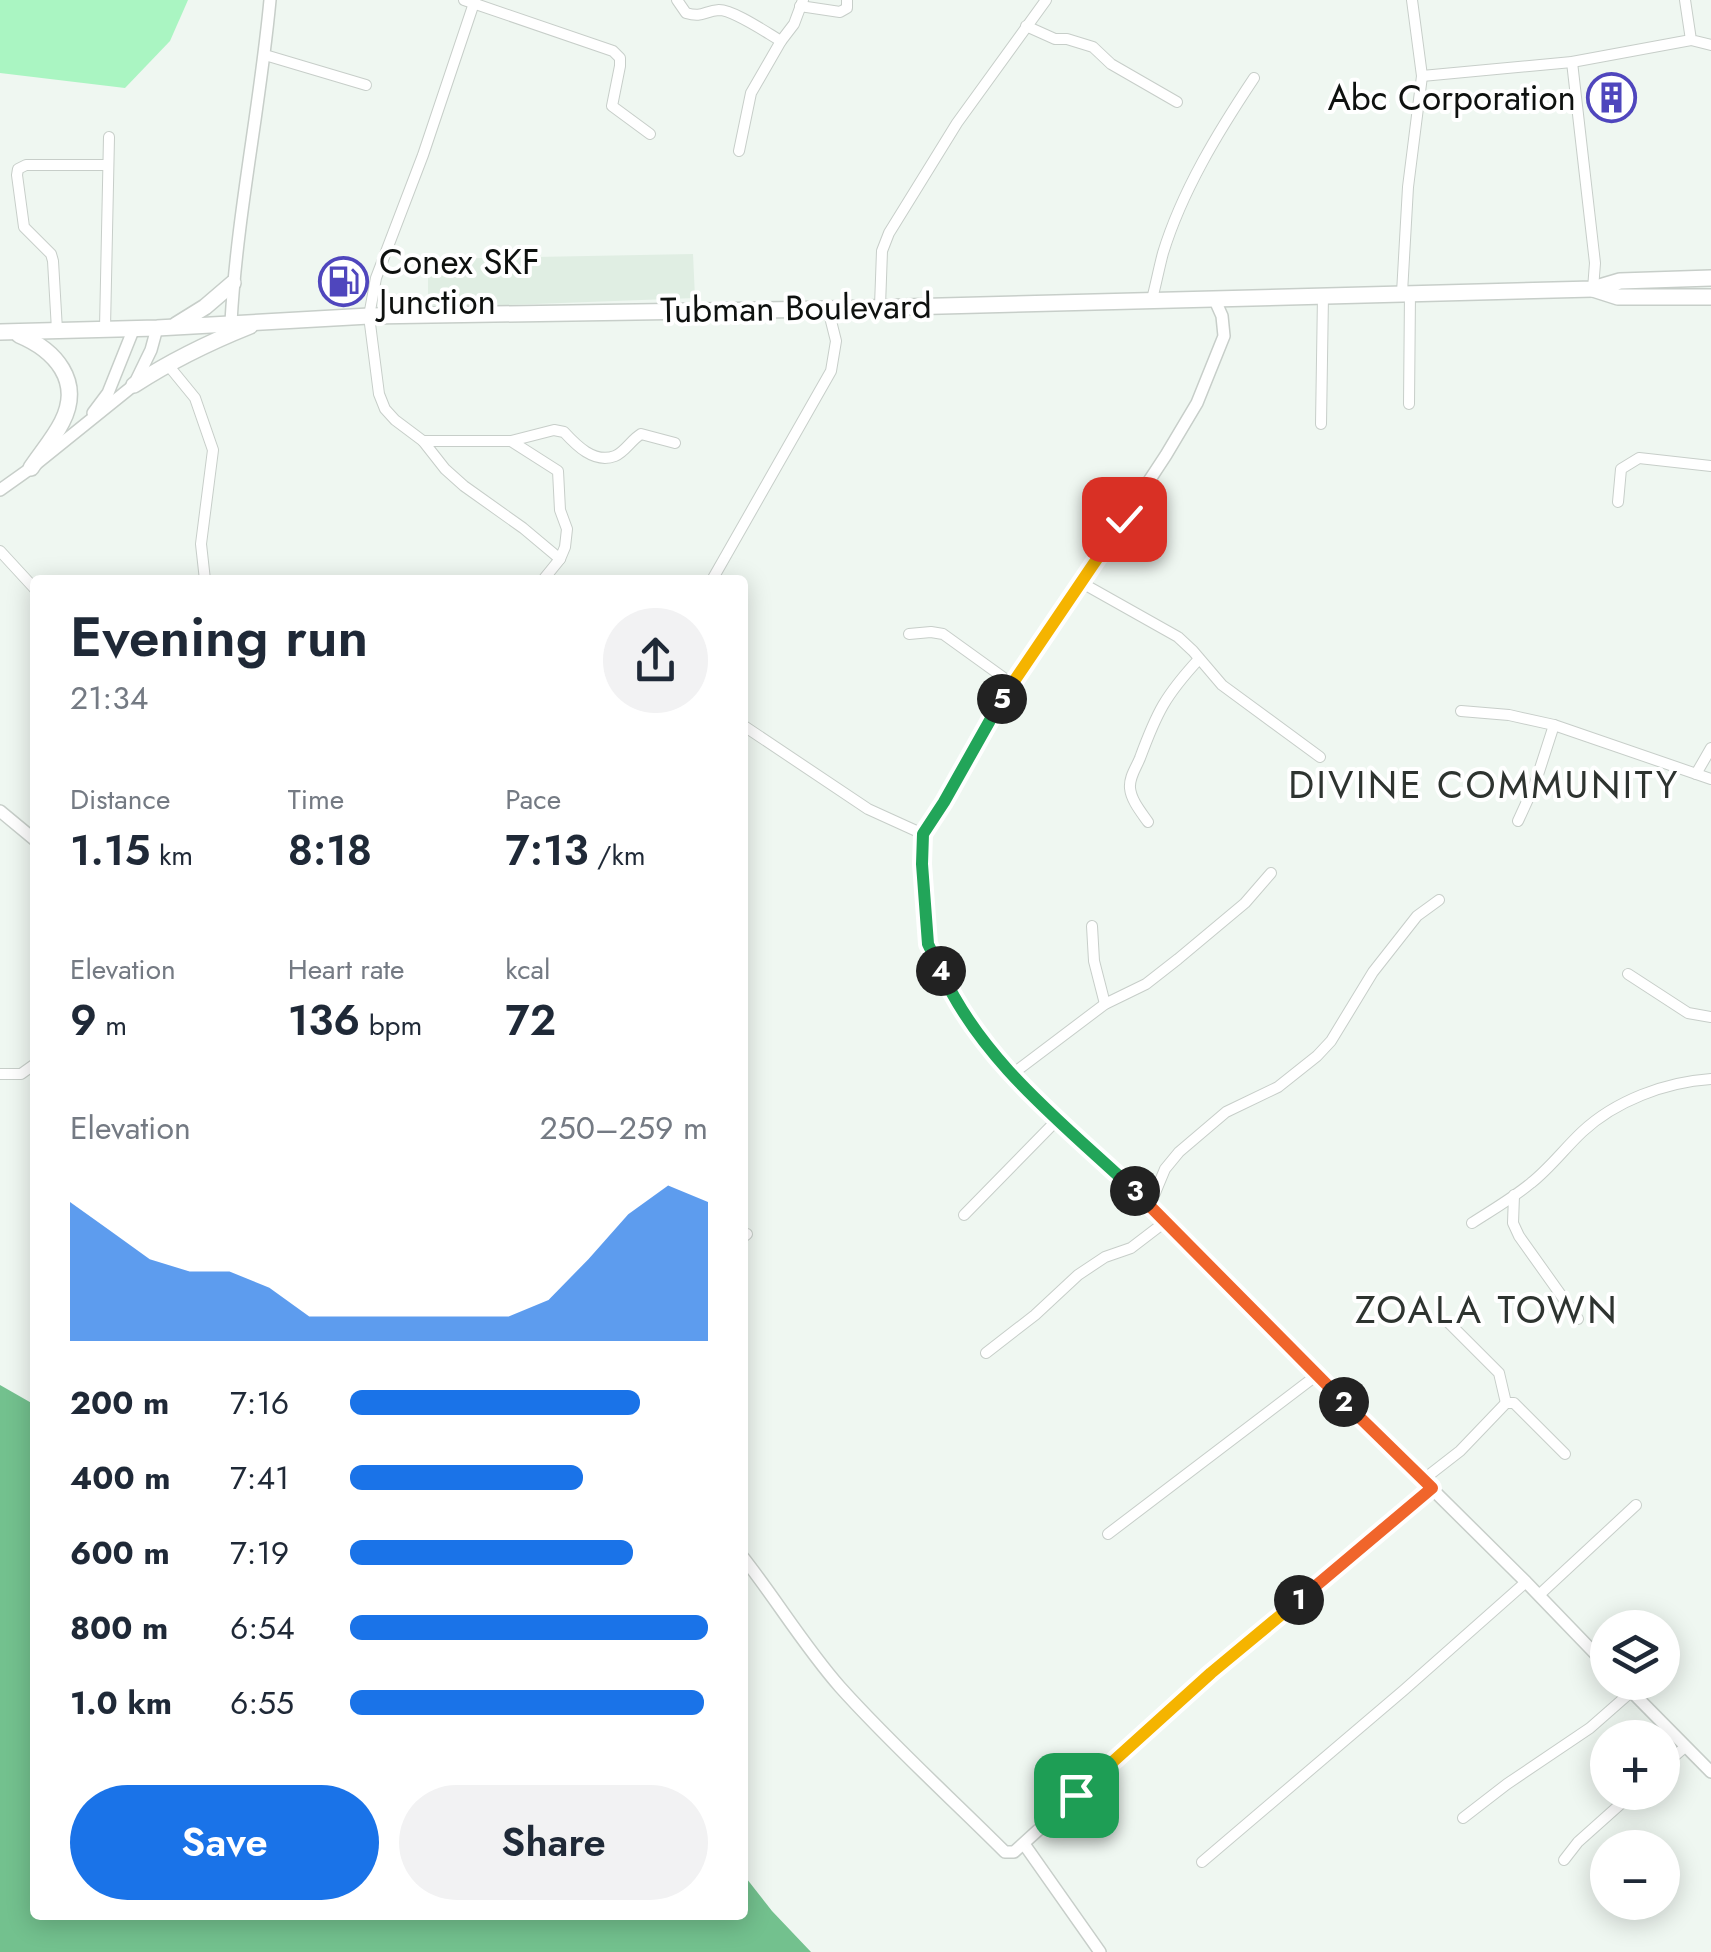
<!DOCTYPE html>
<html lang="en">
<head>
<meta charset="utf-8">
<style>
	:root { --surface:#fff; --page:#f2f2f3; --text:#1f2937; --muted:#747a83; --accent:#1a73e8 }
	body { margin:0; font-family:Jost,sans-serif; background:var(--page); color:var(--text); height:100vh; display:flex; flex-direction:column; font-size:38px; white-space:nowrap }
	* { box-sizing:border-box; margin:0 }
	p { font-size:32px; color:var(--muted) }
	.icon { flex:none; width:55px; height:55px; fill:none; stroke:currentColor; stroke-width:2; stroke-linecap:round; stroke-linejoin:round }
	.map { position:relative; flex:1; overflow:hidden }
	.side { position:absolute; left:30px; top:575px; width:718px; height:1345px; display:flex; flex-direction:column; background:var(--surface); border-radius:10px; box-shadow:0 5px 25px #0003 }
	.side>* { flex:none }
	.fabs { position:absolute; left:1590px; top:1610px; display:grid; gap:20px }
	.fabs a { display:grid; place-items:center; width:90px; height:90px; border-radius:50%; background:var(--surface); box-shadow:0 5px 25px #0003; font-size:50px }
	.pin { position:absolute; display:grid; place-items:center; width:85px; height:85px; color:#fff; margin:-42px; border-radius:20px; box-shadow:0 5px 15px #0006 }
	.km { position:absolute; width:50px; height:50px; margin:-25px; border-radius:50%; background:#222; color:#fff; font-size:28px; line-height:50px; text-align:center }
	.round { display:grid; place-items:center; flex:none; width:105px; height:105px; border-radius:52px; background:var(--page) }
	.summary { display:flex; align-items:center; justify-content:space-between; height:170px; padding:0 40px }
	h1 { font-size:55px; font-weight:600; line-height:75px }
	.stats { display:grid; grid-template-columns:repeat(3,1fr); gap:15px; height:170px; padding:10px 40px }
	.stats div { display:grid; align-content:center }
	.stats b { font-size:42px; font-weight:600 }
	.stats small { font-size:28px; font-weight:400 }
	.stats p { font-size:28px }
	.chart { height:280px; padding:20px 40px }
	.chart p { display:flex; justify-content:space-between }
	.chart svg { width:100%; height:180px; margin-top:10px; fill:var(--accent); opacity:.7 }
	.button { display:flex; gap:20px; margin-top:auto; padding:20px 40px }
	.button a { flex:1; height:115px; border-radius:60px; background:var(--accent); color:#fff; font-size:40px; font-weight:600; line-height:115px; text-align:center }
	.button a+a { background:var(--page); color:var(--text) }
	ul { padding:0 40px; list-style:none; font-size:32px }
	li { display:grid; grid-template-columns:160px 120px 1fr; align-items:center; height:75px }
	li i { height:25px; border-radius:12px; background:var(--accent) }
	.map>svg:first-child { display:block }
	.built { fill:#e0eee3 }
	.green { fill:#aaf5c2 }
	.water { fill:#73c18e }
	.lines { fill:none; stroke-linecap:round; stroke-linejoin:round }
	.minor-casing { stroke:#c7cec9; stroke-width:12 }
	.tertiary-casing { stroke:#c7cec9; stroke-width:14 }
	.trunk-casing { stroke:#c7cec9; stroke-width:18 }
	.minor { stroke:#fff; stroke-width:10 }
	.tertiary { stroke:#fff; stroke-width:11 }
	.trunk { stroke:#fff; stroke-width:15 }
	.split-1-casing { stroke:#fff; stroke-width:20 }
	.split-2-casing { stroke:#fff; stroke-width:20 }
	.split-3-casing { stroke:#fff; stroke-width:20 }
	.split-4-casing { stroke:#fff; stroke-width:20 }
	.split-5-casing { stroke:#fff; stroke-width:20 }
	.split-6-casing { stroke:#fff; stroke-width:20 }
	.split-1 { stroke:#f5b400; stroke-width:12 }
	.split-2 { stroke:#f0652b; stroke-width:12 }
	.split-3 { stroke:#f0652b; stroke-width:12 }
	.split-4 { stroke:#22a559; stroke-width:12 }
	.split-5 { stroke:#22a559; stroke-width:12 }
	.split-6 { stroke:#f5b400; stroke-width:12 }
	.labels { text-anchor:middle; stroke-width:8; stroke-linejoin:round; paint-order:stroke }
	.poi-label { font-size:35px; fill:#0e110f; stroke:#fff; text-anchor:end }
	.street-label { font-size:35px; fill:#0e110f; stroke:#fff }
	.neighbourhood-label { font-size:38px; letter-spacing:2.5px; fill:#2e3430; stroke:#fff }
</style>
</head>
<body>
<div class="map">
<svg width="1711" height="1952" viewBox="0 0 1711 1952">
	<rect width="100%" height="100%" fill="#eff7f1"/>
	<path class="built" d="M 693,254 L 695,298 L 428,308 L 428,259 Z"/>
	<path class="green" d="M 0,0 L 188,0 L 170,41 L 125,88 L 0,73 Z"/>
	<path class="water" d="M 0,1385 L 35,1405 L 35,1915 L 742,1915 L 743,1874 L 772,1911 L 811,1952 L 0,1952 Z"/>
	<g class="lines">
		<defs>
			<g id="minor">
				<path d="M 464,0 L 613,51 L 620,58 L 620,66 L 612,106 L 650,134"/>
				<path d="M 475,0 L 423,155 L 376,278 L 369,316 L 379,394 L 385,409 L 395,420 L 423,441 L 511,441 L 554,430 L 564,432 C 576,445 594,464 615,456 C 625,452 631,440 641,434 L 675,443"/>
				<path d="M 677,0 L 686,13 C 703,18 704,11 719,10 C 734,10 767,33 781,41"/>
				<path d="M 1685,0 L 1691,40 L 1711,45"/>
				<path d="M 800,6 L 840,12 L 847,8 L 847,0"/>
				<path d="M 1026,26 L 1055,39 L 1067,39 L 1093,47 L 1111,64 L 1177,102"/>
				<path d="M 265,55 L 366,85"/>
				<path d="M 1572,62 L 1595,263 L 1593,289"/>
				<path d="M 1422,76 L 1572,62 L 1691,40"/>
				<path d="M 739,151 L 751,93 L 781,41 L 794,24 L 803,0"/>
				<path d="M 1402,293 L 1408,187 L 1422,76 L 1412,0"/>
				<path d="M 1152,299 C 1156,284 1159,268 1163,253 C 1182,191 1218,132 1254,78"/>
				<path d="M 880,306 L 882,251 L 889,233 L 957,123 L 1046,0"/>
				<path d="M 105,328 L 109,137"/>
				<path d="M 57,330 L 53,261 L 51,254 L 24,227 L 17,175 L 18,169 L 26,165 L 108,165"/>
				<path d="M 168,365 L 195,398 L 213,450 L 201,544 L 205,580"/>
				<path d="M 1409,404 L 1410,293"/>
				<path d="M 1321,424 L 1323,295"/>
				<path d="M 423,441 L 445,469 L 464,486 L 523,528 L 560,559"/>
				<path d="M 511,441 L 558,471 L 560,510 L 567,529 L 565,547 L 560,559 L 543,580"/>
				<path d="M 1618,502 L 1621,469 L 1639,458 L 1711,466"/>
				<path d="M 0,551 L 35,589"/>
				<path d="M 712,580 L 831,371 L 836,341 L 828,309"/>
				<path d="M 1082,583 L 1178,637 L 1193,651 L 1222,685 L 1320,757"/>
				<path d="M 909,634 L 931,632 L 943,634 L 1011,683"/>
				<path d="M 1461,711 L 1509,715 L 1554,725 L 1711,779"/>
				<path d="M 742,723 L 744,726 L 868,809 L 923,834"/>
				<path d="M 1696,774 L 1711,748"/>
				<path d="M 1518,821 L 1535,784 L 1554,725"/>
				<path d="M 1148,822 C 1141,812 1131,800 1130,788 C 1129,777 1136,768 1140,758 C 1157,712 1165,696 1199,659"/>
				<path d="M 1092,926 L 1094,961 L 1105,1004"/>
				<path d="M 1628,974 L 1688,1013 L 1711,1017"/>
				<path d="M 0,1074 L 21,1074 L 35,1064"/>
				<path d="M 1011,1075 L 1105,1004 L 1146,984 L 1178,959 L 1245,903 L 1271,873"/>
				<path d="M 1514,1195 L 1513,1223 L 1519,1236 L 1578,1319"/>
				<path d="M 1150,1205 L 1165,1169 L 1179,1152 L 1226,1112 L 1278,1087 L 1317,1056 L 1331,1041 L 1373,972 L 1417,916 L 1439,900"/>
				<path d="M 964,1215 L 1058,1119"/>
				<path d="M 1472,1223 C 1492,1210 1513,1198 1531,1183 C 1550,1168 1564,1149 1582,1132 C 1615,1101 1665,1082 1711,1079"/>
				<path d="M 742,1238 L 747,1234"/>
				<path d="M 1448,1322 L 1499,1373 L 1506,1403"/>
				<path d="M 986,1353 L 1035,1315 L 1078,1275 L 1105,1257 L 1131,1248 L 1165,1222"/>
				<path d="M 1424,1479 L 1460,1451 L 1506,1403 L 1514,1403 L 1565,1454"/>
				<path d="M 1108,1534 L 1317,1375"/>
				<path d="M 1539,1595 L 1636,1505"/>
				<path d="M 1662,1767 L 1685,1747"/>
				<path d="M 1463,1818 L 1507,1784 L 1590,1728 L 1631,1692"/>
				<path d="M 1564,1860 L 1578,1842 L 1634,1792"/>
				<path d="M 1202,1862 L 1404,1690 L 1526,1582"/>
			</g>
			<g id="tertiary">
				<path d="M 1214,298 L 1222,316 L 1224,336 L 1197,403 L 1166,455 L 1082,583 L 1011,683 L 945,802 L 923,834 L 922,864 L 929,944 L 954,1000 L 983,1043 L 1011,1075 L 1150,1205 L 1317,1375 L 1526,1582 L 1608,1667"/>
				<path d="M 231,322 C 237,214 260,108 270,0"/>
				<path d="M 93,413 L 108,393 L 134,328"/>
				<path d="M 0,490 L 31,468 L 134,385 L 151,350 L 157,328"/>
				<path d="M 0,811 L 35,840"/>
				<path d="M 742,1556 C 776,1599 804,1646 840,1687 C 892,1745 950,1797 1005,1852 L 1014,1852 L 1211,1673 L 1432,1488"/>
				<path d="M 1622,1682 L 1711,1772"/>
				<path d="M 1024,1844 L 1100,1952"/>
			</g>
			<g id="trunk">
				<path d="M 1593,289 L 1618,297 L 1711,297"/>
				<path d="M 176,325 L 205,307 L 233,283"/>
				<path d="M 0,332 L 157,328 L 369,316 L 828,309 L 1593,289 L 1620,281 L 1711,278"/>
				<path d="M 19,335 C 55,350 83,381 62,422 C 54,438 41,453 31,468"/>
				<path d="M 134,385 C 171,361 210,342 250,326"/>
			</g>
		</defs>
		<use href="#minor" class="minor-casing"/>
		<use href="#tertiary" class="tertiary-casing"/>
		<use href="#trunk" class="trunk-casing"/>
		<use href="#minor" class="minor"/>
		<use href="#tertiary" class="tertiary"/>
		<use href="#trunk" class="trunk"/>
	</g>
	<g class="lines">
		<defs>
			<path id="split-1" d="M 1076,1795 L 1211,1673 L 1299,1600"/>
			<path id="split-2" d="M 1299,1600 L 1432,1488 L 1344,1402"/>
			<path id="split-3" d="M 1135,1191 L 1344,1402"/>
			<path id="split-4" d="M 941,971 C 982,1062 1064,1124 1135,1191"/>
			<path id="split-5" d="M 941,971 L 928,944 L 922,864 L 923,834 L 944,802 L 1002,699"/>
			<path id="split-6" d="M 1002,699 L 1124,519"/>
		</defs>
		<use href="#split-1" class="split-1-casing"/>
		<use href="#split-2" class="split-2-casing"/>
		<use href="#split-3" class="split-3-casing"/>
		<use href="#split-4" class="split-4-casing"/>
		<use href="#split-5" class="split-5-casing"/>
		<use href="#split-6" class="split-6-casing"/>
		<use href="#split-1" class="split-1"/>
		<use href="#split-2" class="split-2"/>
		<use href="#split-3" class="split-3"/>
		<use href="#split-4" class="split-4"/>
		<use href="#split-5" class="split-5"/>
		<use href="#split-6" class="split-6"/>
	</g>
	<defs>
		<symbol id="building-ring" viewBox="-11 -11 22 22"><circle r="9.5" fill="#fff" stroke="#4f46bd" stroke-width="1.5"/><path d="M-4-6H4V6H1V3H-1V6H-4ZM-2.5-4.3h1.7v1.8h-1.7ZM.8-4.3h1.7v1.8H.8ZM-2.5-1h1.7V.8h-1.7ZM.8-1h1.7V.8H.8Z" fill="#4f46bd"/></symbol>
		<symbol id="fuel-ring" viewBox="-11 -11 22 22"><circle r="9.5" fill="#fff" stroke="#4f46bd" stroke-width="1.5"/><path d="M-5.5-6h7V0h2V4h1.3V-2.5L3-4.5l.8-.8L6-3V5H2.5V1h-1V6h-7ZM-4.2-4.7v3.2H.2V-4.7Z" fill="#4f46bd"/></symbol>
	</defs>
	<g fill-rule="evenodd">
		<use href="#building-ring" x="1584" y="70" width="55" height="55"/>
		<use href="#fuel-ring" x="316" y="254" width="55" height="55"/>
	</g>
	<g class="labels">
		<g class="poi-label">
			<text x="1576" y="110">Abc Corporation</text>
			<text x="379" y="274" text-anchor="start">Conex SKF<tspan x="379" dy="40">Junction</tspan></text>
		</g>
		<g class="street-label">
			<text transform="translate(796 308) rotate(-1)" y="12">Tubman Boulevard</text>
		</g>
		<g class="neighbourhood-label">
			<text x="1484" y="798">DIVINE COMMUNITY</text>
			<text x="1487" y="1323">ZOALA TOWN</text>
		</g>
	</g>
</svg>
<div class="fabs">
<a><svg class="icon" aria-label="layers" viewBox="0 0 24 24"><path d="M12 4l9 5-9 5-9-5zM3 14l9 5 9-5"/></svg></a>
<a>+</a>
<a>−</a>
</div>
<div class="pin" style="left:1076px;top:1795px;background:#1e9e55"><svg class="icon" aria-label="arrive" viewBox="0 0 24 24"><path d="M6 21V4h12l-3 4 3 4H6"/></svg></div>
<div class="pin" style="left:1124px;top:519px;background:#d93025"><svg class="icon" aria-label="check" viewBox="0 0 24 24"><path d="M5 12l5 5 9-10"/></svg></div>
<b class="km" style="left:1299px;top:1600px">1</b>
<b class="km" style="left:1344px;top:1402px">2</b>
<b class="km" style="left:1135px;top:1191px">3</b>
<b class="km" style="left:941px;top:971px">4</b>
<b class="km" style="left:1002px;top:699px">5</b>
<section class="side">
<div class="summary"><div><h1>Evening run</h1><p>21:34</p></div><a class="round"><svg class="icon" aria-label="share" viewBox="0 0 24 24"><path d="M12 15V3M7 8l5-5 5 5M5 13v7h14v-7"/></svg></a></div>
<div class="stats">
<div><p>Distance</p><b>1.15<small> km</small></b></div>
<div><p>Time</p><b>8:18</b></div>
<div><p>Pace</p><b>7:13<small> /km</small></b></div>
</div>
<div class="stats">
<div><p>Elevation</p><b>9<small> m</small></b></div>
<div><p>Heart rate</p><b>136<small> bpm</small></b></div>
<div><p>kcal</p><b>72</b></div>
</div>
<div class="chart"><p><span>Elevation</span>250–259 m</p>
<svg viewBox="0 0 160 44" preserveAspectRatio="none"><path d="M0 44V10L10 17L20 24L30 27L40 27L50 31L60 38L70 38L80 38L90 38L100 38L110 38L120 34L130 24L140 13L150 6L160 10V44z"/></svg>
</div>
<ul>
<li><b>200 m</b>7:16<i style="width:81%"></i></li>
<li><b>400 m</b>7:41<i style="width:65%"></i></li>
<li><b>600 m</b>7:19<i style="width:79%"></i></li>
<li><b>800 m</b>6:54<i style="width:100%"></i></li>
<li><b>1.0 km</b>6:55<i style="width:99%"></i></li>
</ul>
<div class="button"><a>Save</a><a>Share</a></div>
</section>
</div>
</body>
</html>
